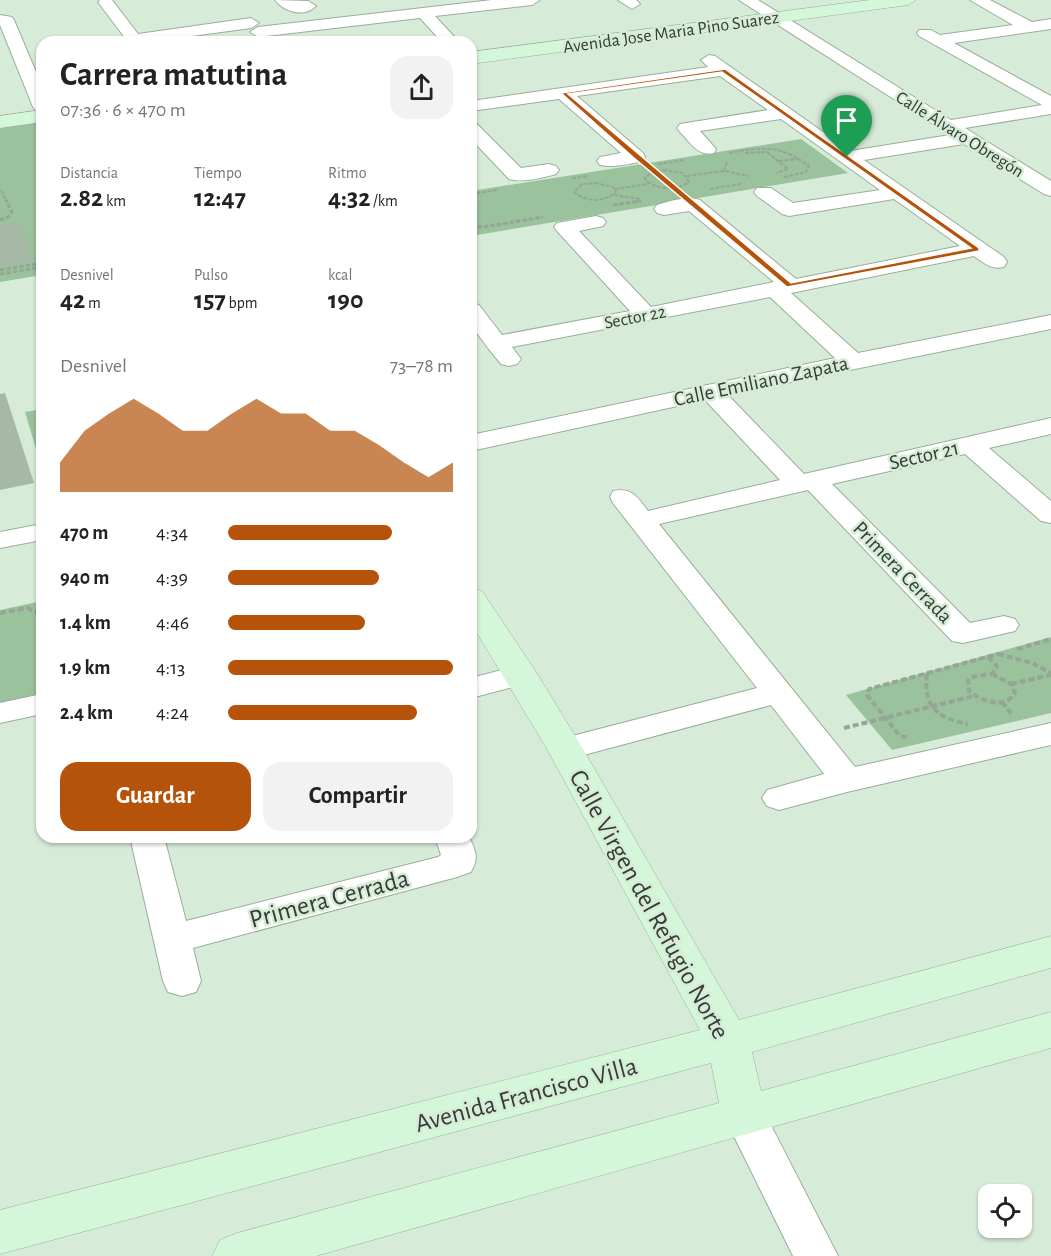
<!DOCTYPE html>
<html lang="es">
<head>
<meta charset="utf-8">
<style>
	:root { --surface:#fff; --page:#f2f2f2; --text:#222; --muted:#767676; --accent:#b45309 }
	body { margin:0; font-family:"Alegreya Sans",sans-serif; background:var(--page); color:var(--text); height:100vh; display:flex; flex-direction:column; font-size:22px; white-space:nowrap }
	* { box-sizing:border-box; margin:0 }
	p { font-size:20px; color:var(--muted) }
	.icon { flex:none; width:33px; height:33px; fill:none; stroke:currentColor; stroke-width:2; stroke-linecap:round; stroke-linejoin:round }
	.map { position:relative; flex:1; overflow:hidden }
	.sheet { position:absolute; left:36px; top:36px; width:441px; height:807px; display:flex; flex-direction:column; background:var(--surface); border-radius:18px; box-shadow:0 2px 4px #0004 }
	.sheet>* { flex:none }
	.buttons { position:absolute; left:978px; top:1184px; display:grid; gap:12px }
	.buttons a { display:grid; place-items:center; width:54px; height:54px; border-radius:12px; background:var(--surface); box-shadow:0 2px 4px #0004; font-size:30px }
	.pin { position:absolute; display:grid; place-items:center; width:51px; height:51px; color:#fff; margin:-62px -26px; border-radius:50% 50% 50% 0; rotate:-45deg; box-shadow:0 0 6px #0007 }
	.pin .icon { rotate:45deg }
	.round { display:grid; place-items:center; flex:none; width:63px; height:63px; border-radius:18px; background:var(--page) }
	.summary { display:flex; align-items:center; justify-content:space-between; height:102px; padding:0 24px }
	h1 { font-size:33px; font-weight:600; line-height:45px }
	.stats { display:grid; grid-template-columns:repeat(3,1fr); gap:9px; height:102px; padding:6px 24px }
	.stats div { display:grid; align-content:center }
	.stats b { font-size:26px; font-weight:600 }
	.stats small { font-size:16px; font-weight:400 }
	.stats p { font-size:16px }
	.chart { height:168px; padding:12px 24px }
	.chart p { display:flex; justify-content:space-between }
	.chart svg { width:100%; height:108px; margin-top:6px; fill:var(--accent); opacity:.7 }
	.action { display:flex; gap:12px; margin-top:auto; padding:12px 24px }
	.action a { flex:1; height:69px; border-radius:18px; background:var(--accent); color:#fff; font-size:24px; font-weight:600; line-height:69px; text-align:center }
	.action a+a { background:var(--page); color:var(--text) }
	ul { padding:0 24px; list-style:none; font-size:20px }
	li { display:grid; grid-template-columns:96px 72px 1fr; align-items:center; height:45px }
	li i { height:15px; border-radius:8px; background:var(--accent) }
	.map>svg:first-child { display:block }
	.green { fill:#9ac29c }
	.building { fill:#a6b9a6 }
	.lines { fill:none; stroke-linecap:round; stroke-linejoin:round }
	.street-casing { stroke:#9aad9a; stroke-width:2 }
	.secondary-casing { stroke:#9aad9a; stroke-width:1 }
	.path-far2 { stroke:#95a596; stroke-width:2; stroke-dasharray:4 1.5; stroke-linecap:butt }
	.path-far1 { stroke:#95a596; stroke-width:3; stroke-dasharray:4.5 2; stroke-linecap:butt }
	.path { stroke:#95a596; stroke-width:4; stroke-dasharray:6 3; stroke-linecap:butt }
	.street { fill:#fff; fill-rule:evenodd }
	.secondary { fill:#d5f7d9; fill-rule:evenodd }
	.route { fill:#b45309; stroke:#fff; stroke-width:1.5; fill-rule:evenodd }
	.labels { text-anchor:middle; stroke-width:5; stroke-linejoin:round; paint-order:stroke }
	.far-street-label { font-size:18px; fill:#353d35; stroke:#d7ecd8 }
	.street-label { font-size:21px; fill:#353d35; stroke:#d7ecd8 }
	.near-street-label { font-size:26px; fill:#353d35; stroke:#d7ecd8 }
</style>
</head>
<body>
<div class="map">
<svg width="1051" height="1256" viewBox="0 0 1051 1256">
	<rect width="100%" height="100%" fill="#d7ecd8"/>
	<g class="green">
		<path d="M 42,121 L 42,275 L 0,282 L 0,126 Z"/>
		<path d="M 801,139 L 848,173 L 471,236 L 471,191 Z"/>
		<path d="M 42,409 L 42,469 L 25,412 Z"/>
		<path d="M 42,601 L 42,694 L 0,703 L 0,610 Z"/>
		<path d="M 1051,637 L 1051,713 L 892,750 L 846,695 Z"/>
	</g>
	<g class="building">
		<path d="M 20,222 L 34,262 L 0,267 L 0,225 Z"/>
		<path d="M 5,393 L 34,483 L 0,490 L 0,394 Z"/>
	</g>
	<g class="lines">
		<defs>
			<g id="street">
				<path d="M 100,0 L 112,0 L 138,34 L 251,18 L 259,23 L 251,28 L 148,42 L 128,42 L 98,2 Z"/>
				<path d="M 275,0 L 308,1 L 316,6 C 304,18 284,12 275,0 Z"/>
				<path d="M 492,0 L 540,0 L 532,5 L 435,16 L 459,42 L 442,42 L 420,18 L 258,37 L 250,32 L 258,27 Z"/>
				<path d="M 618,0 L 636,0 L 640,4 L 632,9 Z"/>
				<path d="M 739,0 L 758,0 L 951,120 L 1042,105 L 919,36 L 917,33 L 919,30 L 931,30 L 940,35 L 1013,25 L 970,0 L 990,0 L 1032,22 L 1051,19 L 1051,29 L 954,43 L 1051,96 L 1051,114 L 965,128 L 1051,181 L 1051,196 L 1044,194 L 964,144 L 864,160 L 1004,257 L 1007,262 L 1004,267 C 991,270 984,263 974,256 L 791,293 L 858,353 L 1051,315 L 1051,329 L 728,395 L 804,474 L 1051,418 L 1051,434 L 989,448 L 1051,501 L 1051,523 L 1041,521 L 965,454 L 832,484 L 970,623 L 1004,616 L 1015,619 L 1019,625 L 1015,631 L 963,643 L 952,641 L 808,490 L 659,524 L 855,767 L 1051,723 L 1051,745 L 847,792 L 779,810 L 767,806 L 762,798 L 767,790 L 824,774 L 771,705 L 565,760 L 553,757 L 549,749 L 553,741 L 757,688 L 613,503 L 610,497 L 613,491 C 632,487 637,497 648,511 L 780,480 L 705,400 L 471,451 L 471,435 L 835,358 L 770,297 L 512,347 L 521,359 L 517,364 L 509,366 L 501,364 L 488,348 L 471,325 L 471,303 L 479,305 L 502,335 L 630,311 L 557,231 L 554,227 L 557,223 L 596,216 L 603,218 L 606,222 L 603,226 L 579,231 L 651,307 L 774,282 L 689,211 L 664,215 L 657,213 L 654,209 L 657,205 C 670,201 687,196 700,200 L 796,279 L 960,246 L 894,199 L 789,216 L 782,214 L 757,196 L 754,192 L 757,188 L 771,188 L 793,203 L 880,190 L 781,119 L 700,131 L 716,149 L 714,153 C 698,157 690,142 680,132 L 677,128 L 680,124 L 768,110 L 720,76 L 577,96 L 643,153 L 645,157 L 643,161 C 630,164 613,168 600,165 L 597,161 L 600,157 L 621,153 L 559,99 L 471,111 L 471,101 L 708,67 L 701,60 L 709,55 L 715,56 L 850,151 L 950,135 Z"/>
				<path d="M 0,15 L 12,17 L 14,20 L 42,86 L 42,112 L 36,111 L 33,107 L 0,25 Z"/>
				<path d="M 471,123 L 477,124 L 521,168 L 549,164 L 556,166 L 559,170 L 556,174 C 542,178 523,183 509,179 L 471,139 Z"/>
				<path d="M 42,524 L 42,540 L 0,548 L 0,532 Z"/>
				<path d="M 521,665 L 532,668 L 537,675 L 532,682 L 471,698 L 471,678 Z"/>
				<path d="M 42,694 L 42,714 L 0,723 L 0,703 Z"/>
				<path d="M 130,837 L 164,837 L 186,921 L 438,857 L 441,855 L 435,837 L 469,837 C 476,851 479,858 471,872 L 457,877 L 193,948 L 201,981 L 196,992 L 182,996 L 168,992 L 163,981 Z"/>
				<path d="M 744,1096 L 759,1102 L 838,1256 L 793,1256 L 723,1114 L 729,1102 Z"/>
			</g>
			<g id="secondary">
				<path d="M 870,0 L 916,0 L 908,5 L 471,64 L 471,52 Z"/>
				<path d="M 42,110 L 42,122 L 0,128 L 0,116 Z"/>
				<path d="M 471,588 L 482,591 L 538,675 L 583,749 L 739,1020 L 1051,936 L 1051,968 L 752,1052 L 761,1091 L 1051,1012 L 1051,1048 L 316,1256 L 212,1256 L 220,1240 L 237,1233 L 719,1103 L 711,1063 L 0,1254 L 0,1210 L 700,1030 L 547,749 L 471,623 Z"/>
			</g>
		</defs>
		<use href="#street" class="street-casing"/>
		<use href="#secondary" class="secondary-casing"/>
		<g class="path-far2">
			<path d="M 729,153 C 764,147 779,144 809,166 L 806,172 L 784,177"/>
			<path d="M 745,153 L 767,152 L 788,169 L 776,173"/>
			<path d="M 779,161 L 798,159"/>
			<path d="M 727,162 L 724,171 L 749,176"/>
			<path d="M 658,164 L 684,160"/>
			<path d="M 663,170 L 683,173 L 689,182 C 675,191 659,190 646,181 L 645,178 L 651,173 Z"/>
			<path d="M 655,173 L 670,185"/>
			<path d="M 687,176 L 724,171"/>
			<path d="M 572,178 L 589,176"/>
			<path d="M 595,183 L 613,187 L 616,192 C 603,203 587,202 574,192 L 582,184 Z"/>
			<path d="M 615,189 L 648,184"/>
			<path d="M 710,189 L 741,184"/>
			<path d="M 1,190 L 7,202"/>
			<path d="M 471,194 L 497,190"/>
			<path d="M 614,195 L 640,199"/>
			<path d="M 635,202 L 641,201"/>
		</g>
		<g class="path-far1">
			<path d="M 613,205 L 641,201"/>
			<path d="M 0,220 L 8,217 L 12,212 L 6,200"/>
			<path d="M 471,226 L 483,227 L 543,217"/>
			<path d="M 0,270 L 42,263"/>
			<path d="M 0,274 L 42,267"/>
		</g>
		<g class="path">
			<path d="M 0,613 L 27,608 L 42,614"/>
			<path d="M 1017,649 L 1051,639"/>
			<path d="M 998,654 L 1032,663 L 1051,673"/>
			<path d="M 988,657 L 997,666 L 992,674"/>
			<path d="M 927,674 C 923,707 937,718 968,724"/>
			<path d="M 992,674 L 1011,684 L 1015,693 C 1005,710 981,701 969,691 L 968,681 L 971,677 Z"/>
			<path d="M 1011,684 L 1051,675"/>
			<path d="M 1002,702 L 1013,716"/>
			<path d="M 844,728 L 974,696"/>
			<path d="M 907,737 L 900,736 L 867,695 L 869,689 L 998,654"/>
		</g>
		<use href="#street" class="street"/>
		<use href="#secondary" class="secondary"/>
	</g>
	<path class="route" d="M 725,69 L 979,248 L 979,251 L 787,287 L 634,158 L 561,93 ZM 722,72 L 971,248 L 791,283 L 568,94 Z"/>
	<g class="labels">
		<g class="far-street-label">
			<text transform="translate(671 32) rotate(-8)" y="6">Avenida Jose Maria Pino Suarez</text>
			<text transform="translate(960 134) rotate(32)" y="6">Calle Álvaro Obregón</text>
			<text transform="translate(635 317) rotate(-11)" y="6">Sector 22</text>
		</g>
		<g class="street-label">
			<text transform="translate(761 381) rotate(-12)" y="7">Calle Emiliano Zapata</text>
			<text transform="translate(924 455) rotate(-13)" y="7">Sector 21</text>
			<text transform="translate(903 572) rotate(46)" y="7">Primera Cerrada</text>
		</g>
		<g class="near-street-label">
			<text transform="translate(329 898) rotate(-15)" y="9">Primera Cerrada</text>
			<text transform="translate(650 904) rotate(61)" y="9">Calle Virgen del Refugio Norte</text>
			<text transform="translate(526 1094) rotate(-15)" y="9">Avenida Francisco Villa</text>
		</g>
	</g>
</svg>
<div class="buttons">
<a><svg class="icon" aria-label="locate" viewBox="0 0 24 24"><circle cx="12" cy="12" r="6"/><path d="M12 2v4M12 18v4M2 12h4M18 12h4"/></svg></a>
</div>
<div class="pin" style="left:847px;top:157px;background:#1e9e55"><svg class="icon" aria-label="arrive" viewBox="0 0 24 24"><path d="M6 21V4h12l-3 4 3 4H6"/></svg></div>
<section class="sheet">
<div class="summary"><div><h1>Carrera matutina</h1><p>07:36 · 6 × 470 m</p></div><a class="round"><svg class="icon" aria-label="share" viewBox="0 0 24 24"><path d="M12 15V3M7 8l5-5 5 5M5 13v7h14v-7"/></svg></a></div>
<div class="stats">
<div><p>Distancia</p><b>2.82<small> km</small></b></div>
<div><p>Tiempo</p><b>12:47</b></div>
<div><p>Ritmo</p><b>4:32<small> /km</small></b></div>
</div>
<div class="stats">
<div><p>Desnivel</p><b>42<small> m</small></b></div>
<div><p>Pulso</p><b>157<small> bpm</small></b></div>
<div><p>kcal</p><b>190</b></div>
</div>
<div class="chart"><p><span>Desnivel</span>73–78 m</p>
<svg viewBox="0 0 160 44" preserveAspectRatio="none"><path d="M0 44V32L10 19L20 12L30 6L40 12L50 19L60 19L70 12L80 6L90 12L100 12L110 19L120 19L130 25L140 32L150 38L160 32V44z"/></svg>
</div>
<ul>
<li><b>470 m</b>4:34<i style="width:73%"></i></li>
<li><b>940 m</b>4:39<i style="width:67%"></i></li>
<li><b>1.4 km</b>4:46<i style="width:61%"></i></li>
<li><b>1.9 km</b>4:13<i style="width:100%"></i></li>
<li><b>2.4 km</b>4:24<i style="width:84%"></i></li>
</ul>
<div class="action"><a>Guardar</a><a>Compartir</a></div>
</section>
</div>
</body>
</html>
